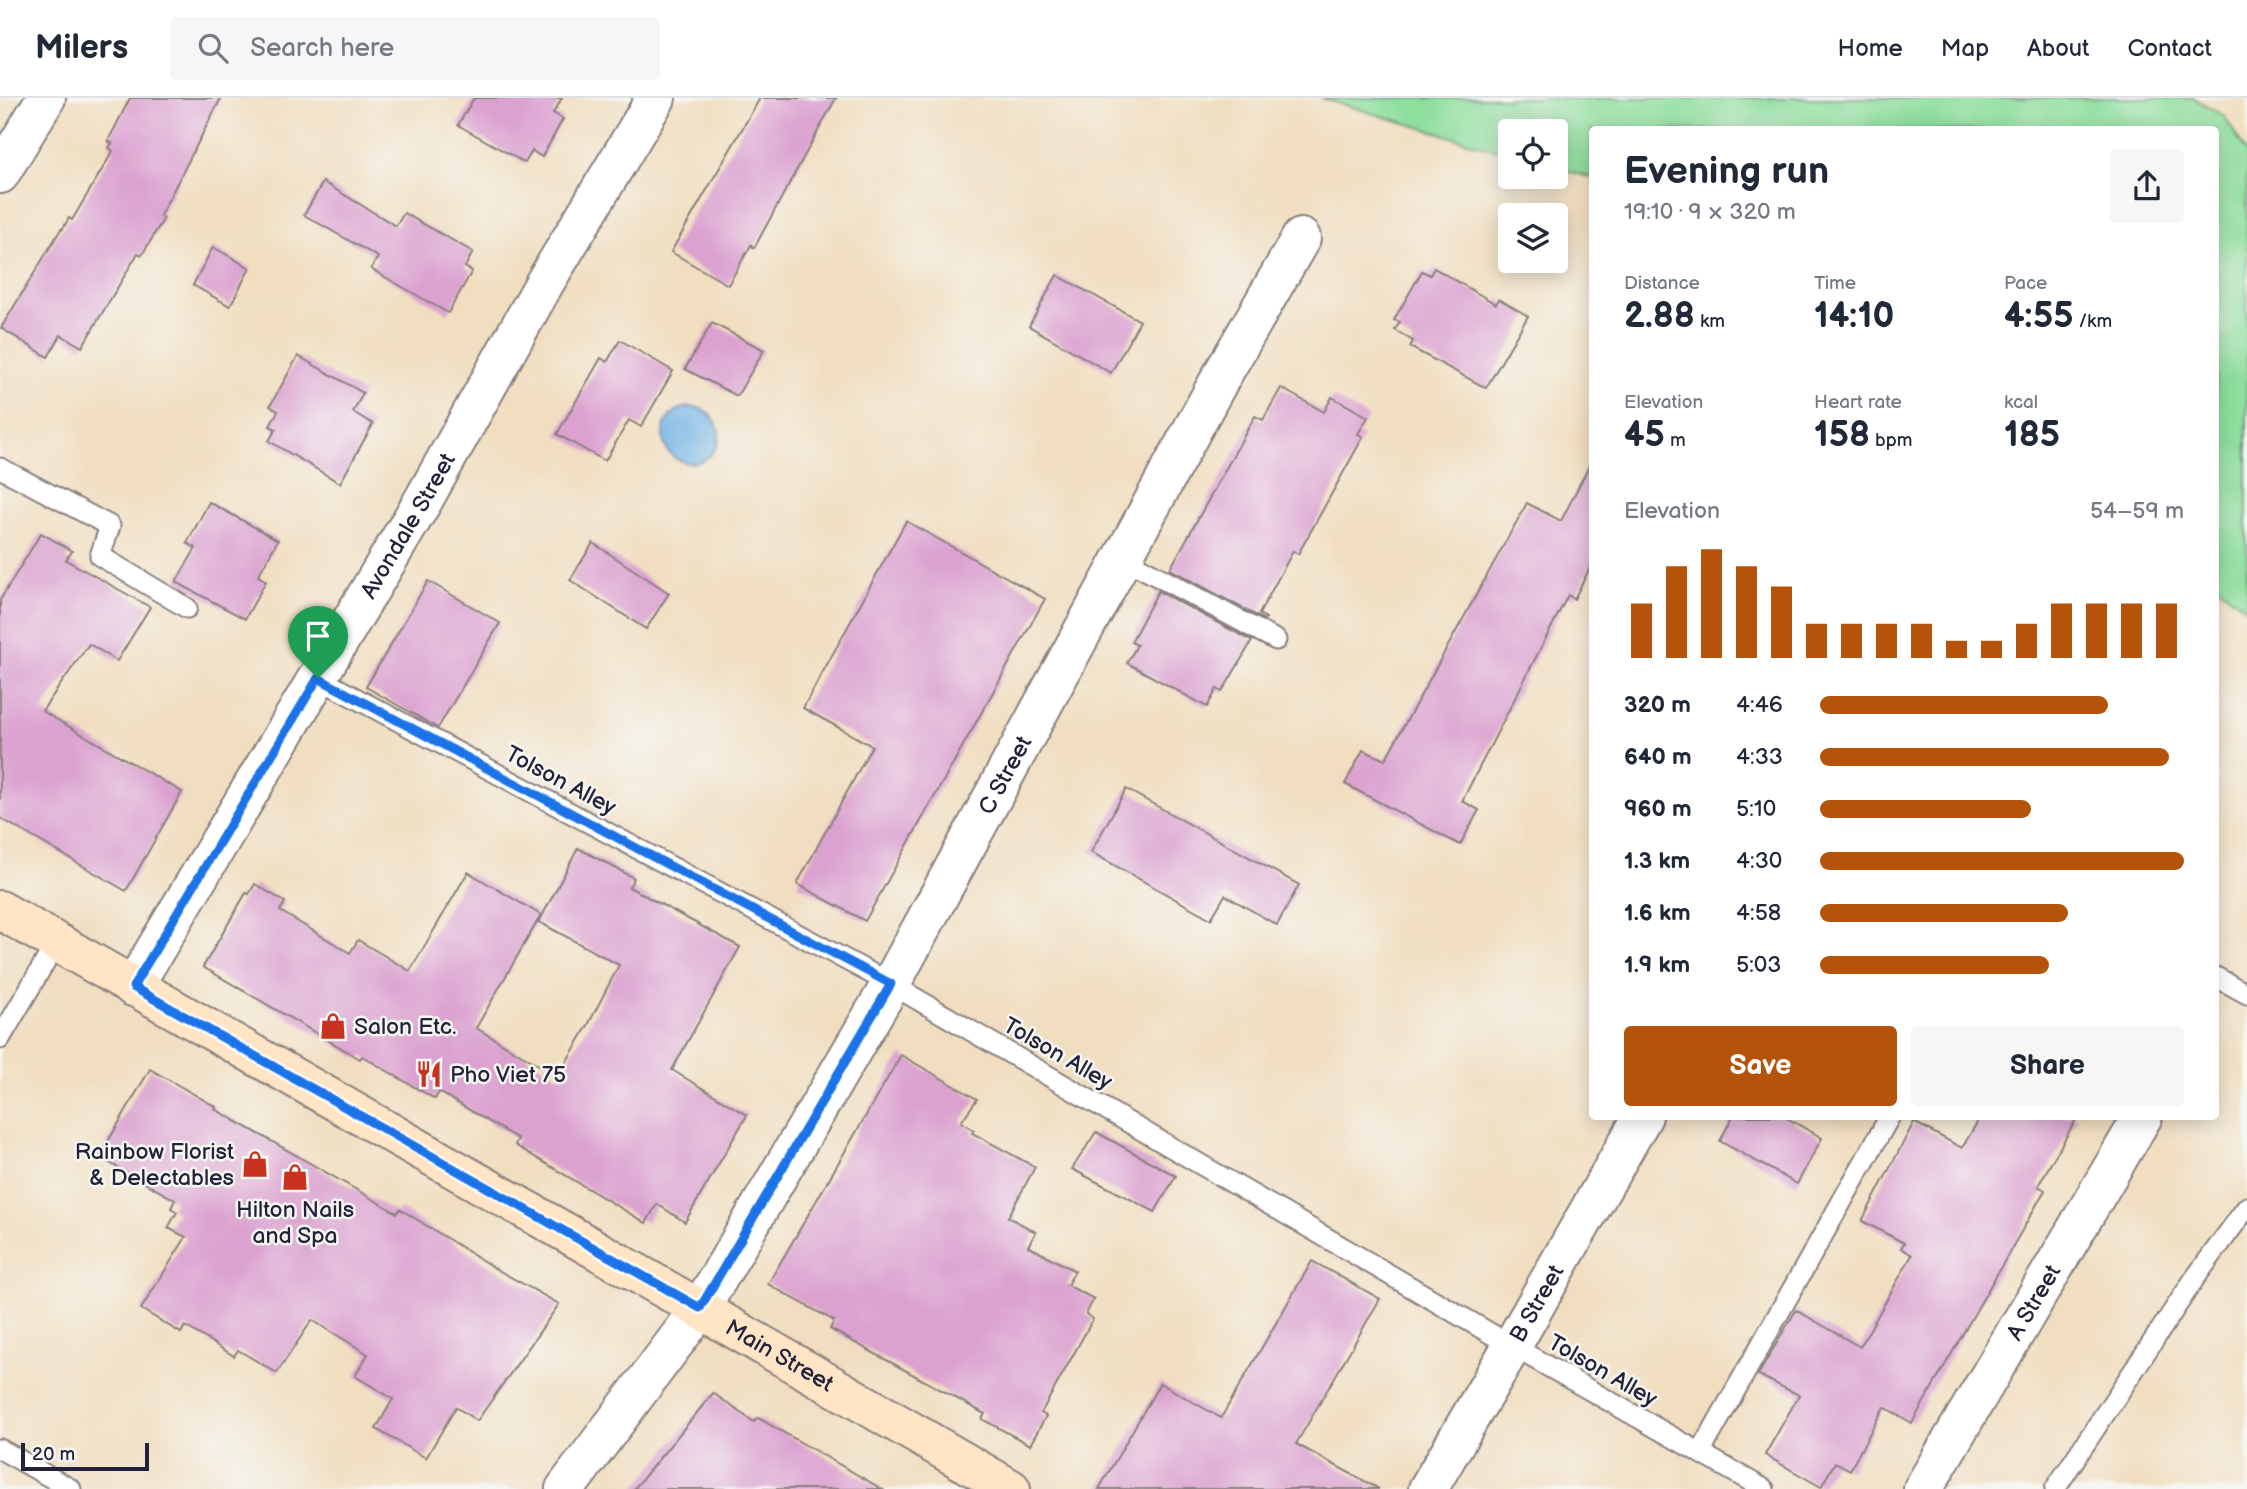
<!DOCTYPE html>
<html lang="en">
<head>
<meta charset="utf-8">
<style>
	:root { --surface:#fff; --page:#f6f6f7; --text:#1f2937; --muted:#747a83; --line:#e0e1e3; --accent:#b45309 }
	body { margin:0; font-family:"Balsamiq Sans",sans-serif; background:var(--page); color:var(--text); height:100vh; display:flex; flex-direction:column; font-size:26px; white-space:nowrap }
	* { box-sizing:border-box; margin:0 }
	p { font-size:23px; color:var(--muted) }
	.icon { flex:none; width:38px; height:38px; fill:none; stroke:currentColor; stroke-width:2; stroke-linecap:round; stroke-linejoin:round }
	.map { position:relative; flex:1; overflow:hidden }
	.details { position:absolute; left:1589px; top:28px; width:630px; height:994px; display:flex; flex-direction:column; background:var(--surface); border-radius:7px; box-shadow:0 4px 18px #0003 }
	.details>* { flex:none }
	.fabs { position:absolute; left:1498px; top:21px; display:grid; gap:14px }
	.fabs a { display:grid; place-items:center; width:70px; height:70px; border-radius:7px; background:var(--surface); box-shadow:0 4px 18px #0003; font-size:35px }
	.scale { position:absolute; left:21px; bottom:18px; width:128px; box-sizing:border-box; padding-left:7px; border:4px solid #22223b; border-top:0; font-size:19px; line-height:24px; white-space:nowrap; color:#22223b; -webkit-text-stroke:5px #f6f6f2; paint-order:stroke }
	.pin { position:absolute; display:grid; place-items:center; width:60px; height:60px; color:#fff; margin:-72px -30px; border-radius:50% 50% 50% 0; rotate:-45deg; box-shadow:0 0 7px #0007 }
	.pin .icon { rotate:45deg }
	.round { display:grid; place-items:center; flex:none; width:74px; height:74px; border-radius:7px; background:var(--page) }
	.headline { display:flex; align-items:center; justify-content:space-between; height:119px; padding:0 35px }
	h1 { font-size:38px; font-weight:600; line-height:52px }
	.figures { display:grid; grid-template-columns:repeat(3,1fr); gap:10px; height:119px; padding:7px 35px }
	.figures div { display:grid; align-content:center }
	.figures b { font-size:35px; font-weight:600 }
	.figures small { font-size:19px; font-weight:400 }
	.figures p { font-size:19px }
	.chart { height:196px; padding:14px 35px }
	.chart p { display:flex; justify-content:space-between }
	.chart svg { width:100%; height:126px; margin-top:7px; stroke:var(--accent); stroke-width:6 }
	.primary-button { display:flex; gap:14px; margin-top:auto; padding:14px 35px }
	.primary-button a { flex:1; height:80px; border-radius:7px; background:var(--accent); color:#fff; font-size:28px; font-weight:600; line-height:80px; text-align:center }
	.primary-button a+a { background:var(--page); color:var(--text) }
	ul { padding:0 35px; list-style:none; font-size:23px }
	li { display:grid; grid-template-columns:112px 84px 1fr; align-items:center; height:52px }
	li i { height:18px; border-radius:9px; background:var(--accent) }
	header { display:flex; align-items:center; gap:42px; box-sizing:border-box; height:98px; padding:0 35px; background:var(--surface); border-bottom:2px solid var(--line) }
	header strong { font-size:33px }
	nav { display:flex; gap:38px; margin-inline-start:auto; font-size:24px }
	.search { width:490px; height:63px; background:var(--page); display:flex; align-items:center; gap:18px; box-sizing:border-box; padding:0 24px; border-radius:7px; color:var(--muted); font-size:26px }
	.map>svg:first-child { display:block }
	.green { fill:#8ede9d; stroke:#58806c; stroke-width:2 }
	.water { fill:#6eb1e3; stroke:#486a8f; stroke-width:2 }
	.building { fill:#dba2d0 }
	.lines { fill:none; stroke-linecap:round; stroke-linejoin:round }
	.lane-casing { stroke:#8a807e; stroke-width:23 }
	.street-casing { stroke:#8a807e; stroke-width:42 }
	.secondary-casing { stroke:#8a807e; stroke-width:42 }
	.lane { stroke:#fff; stroke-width:19 }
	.street { stroke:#fff; stroke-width:38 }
	.secondary { stroke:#ffe4c6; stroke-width:38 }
	.route-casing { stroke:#fff; stroke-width:14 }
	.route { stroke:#1a73e8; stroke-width:9 }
	.labels { text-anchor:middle; stroke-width:5; stroke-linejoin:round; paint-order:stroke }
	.street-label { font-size:23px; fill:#22223b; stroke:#f6f6f2 }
	.poi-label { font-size:23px; fill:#22223b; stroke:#f6f6f2; text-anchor:start }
</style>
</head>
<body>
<header>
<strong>Milers</strong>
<div class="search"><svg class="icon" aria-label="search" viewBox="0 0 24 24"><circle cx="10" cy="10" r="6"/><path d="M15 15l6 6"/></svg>Search here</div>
<nav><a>Home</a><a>Map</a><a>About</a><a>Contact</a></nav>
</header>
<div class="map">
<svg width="2247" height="1391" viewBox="0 0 2247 1391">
	<rect width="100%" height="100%" fill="#f6f6f2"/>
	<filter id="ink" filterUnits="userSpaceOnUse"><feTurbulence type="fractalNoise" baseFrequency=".0143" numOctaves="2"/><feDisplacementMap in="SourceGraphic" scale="14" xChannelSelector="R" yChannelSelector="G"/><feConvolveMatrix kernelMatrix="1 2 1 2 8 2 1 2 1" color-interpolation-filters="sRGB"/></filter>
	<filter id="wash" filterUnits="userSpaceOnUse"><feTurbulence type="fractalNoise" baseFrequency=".00686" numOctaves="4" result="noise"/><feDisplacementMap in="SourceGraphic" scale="28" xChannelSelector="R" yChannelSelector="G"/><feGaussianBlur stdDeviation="1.57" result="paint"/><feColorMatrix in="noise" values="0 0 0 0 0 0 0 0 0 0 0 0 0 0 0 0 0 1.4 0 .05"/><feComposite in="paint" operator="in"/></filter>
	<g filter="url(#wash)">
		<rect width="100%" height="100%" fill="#f1dec0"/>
		<path class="green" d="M 1321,0 L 2194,0 L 2225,19 L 2247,56 L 2247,511 L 2216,487 L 2216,32 L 1592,32 L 1592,80 L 1556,69 L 1556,33 L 1510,33 L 1510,56 Z"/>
		<circle class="water" cx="691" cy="337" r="28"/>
		<g id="blocks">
			<g class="building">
				<path d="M 130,0 L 221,0 L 160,118 L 164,120 L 142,157 L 138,155 L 82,249 L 61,237 L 48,259 L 1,230 L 61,131 L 62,132 L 69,120 L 72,122 L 113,53 L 109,50 L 112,45 L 108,43 Z"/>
				<path d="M 474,0 L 562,0 L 553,15 L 563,21 L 542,59 L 532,53 L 525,65 L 458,27 Z"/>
				<path d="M 760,0 L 836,0 L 754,150 L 751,147 L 728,187 L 671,154 Z"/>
				<path d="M 323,84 L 396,128 L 404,115 L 473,154 L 465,169 L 472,173 L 448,215 L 371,171 L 378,159 L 304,117 Z"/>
				<path d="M 213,149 L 250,170 L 230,208 L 193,187 Z"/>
				<path d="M 1434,170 L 1496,206 L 1499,201 L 1528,218 L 1486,290 L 1410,249 L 1413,243 L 1395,232 L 1400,224 L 1394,222 L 1422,173 L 1430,177 Z"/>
				<path d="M 1057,177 L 1140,223 L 1111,275 L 1029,228 Z"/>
				<path d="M 712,225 L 764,252 L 737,298 L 685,271 Z"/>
				<path d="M 620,242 L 673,273 L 641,329 L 629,322 L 605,363 L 557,336 L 601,260 L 607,264 Z"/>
				<path d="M 298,258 L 363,295 L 353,314 L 373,326 L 340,385 L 269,343 L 276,331 L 270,328 L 278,313 L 270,308 Z"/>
				<path d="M 1281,290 L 1324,314 L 1332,299 L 1368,319 L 1358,336 L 1363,339 L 1316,424 L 1298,456 L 1293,453 L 1259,516 L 1266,520 L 1264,522 L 1170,471 L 1255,318 L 1263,322 Z"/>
				<path d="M 1592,362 L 1592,466 L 1574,501 L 1568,497 L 1462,703 L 1479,712 L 1460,747 L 1345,686 L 1363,652 L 1385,662 L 1527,405 L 1561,423 Z"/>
				<path d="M 209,404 L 278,442 L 258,478 L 266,483 L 245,521 L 176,484 L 196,450 L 187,445 Z"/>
				<path d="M 906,423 L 1045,501 L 865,823 L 797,786 L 872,648 L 803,610 Z"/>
				<path d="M 41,435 L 72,453 L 66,462 L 150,509 L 117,563 L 89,546 L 42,613 L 182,694 L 126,793 L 0,720 L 0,502 Z"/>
				<path d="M 593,445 L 669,495 L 646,531 L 570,482 Z"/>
				<path d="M 428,483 L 500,525 L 438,630 L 366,589 Z"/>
				<path d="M 1158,493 L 1252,543 L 1222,594 L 1217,591 L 1207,609 L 1127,565 L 1137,547 L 1131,544 Z"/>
				<path d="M 1126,691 L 1299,787 L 1277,827 L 1225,797 L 1211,821 L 1091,754 Z"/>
				<path d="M 578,750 L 634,780 L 629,789 L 740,849 L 672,972 L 747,1017 L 685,1124 L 657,1106 L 646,1125 L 515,1047 L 518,1041 L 439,994 L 435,1001 L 362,958 L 360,961 L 203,869 L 246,795 L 249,796 L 255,786 L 285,804 L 280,813 L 350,855 L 358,842 L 410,873 L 468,774 L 541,817 L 476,930 L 558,978 L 587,929 L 619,867 L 539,824 Z"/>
				<path d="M 901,957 L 977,1001 L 961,1024 L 974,1032 L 972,1035 L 1035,1069 L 1008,1119 L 1036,1134 L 1028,1148 L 1075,1173 L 1067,1187 L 1094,1201 L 1086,1216 L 1093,1221 L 1041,1315 L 1046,1318 L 1030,1347 L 982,1321 L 985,1316 L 830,1231 L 834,1223 L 768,1186 Z"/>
				<path d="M 150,971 L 216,1009 L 215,1011 L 397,1115 L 400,1111 L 496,1171 L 559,1206 L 477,1323 L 456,1309 L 426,1360 L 376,1331 L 393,1301 L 355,1278 L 368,1256 L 312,1222 L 277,1275 L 238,1252 L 234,1258 L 185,1228 L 181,1235 L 141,1211 L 186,1139 L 168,1130 L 177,1114 L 171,1110 L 175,1102 L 99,1059 Z"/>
				<path d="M 1733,1018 L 1783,1018 L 1822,1040 L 1797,1086 L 1720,1043 Z"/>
				<path d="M 1981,1018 L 2078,1018 L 2038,1088 L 2045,1092 L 1912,1325 L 1884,1309 L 1850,1372 L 1835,1364 L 1821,1389 L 1765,1357 L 1799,1297 L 1758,1277 L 1796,1212 L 1860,1249 L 1912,1157 L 1901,1150 L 1904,1145 L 1862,1123 L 1914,1024 L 1962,1050 Z"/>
				<path d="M 1096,1034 L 1176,1078 L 1155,1114 L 1072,1071 Z"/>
				<path d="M 1312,1163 L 1380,1201 L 1296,1346 L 1379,1391 L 1099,1391 L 1160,1285 L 1221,1320 Z"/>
				<path d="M 713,1295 L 754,1324 L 758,1320 L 882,1391 L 634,1391 Z"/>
			</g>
		</g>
	</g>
	<g filter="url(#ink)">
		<use href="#blocks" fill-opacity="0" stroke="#8a807e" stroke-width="2"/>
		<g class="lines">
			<defs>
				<g id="lane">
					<path d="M 0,370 L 110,428 L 100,458 L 187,510"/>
					<path d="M 1123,460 L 1276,542"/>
					<path d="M 318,580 L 891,886 L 1512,1248 L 1764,1391"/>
					<path d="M 2216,879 L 2247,896"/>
					<path d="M 0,941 L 56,845"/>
					<path d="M 0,1351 L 71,1391"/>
					<path d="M 1700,1355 L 1890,1018"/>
					<path d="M 2055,1391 L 2195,1180 L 2247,1109"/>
				</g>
				<g id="street">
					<path d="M 0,76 L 46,0"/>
					<path id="s1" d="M 133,889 L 424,401 L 544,186 L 656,0"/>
					<path id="s2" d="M 565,1391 L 700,1211 L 891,886 L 1221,279 L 1301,140"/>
					<path id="s3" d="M 1428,1391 L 1512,1248 L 1643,1018"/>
					<path id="s4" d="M 1923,1391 L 2143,1018"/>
				</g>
				<g id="secondary">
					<path id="s5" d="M 0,812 L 700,1211 L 1011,1391"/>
				</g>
			</defs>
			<use href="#lane" class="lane-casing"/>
			<use href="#street" class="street-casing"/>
			<use href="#secondary" class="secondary-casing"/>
			<use href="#lane" class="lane"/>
			<use href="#street" class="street"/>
			<use href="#secondary" class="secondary"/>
		</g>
	</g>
	<g class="lines" filter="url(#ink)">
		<defs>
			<path id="route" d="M 318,580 L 891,886 L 700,1210 L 133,889 Z"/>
		</defs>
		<use href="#route" class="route-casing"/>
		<use href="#route" class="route"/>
	</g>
	<defs>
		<symbol id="shop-bare" viewBox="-9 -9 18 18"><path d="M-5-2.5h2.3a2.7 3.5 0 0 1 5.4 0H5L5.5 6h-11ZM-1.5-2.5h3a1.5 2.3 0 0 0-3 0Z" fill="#c8321e" stroke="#f6f6f2" stroke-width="2.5" paint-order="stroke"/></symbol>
		<symbol id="restaurant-bare" viewBox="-9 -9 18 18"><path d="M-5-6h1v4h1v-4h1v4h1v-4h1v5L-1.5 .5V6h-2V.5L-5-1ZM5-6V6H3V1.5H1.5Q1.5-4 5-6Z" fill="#c8321e" stroke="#f6f6f2" stroke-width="2.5" paint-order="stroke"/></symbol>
	</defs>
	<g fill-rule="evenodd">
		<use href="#shop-bare" x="314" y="909" width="38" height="38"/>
		<use href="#restaurant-bare" x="410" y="957" width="38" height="38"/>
		<use href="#shop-bare" x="236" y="1047" width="38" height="38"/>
		<use href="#shop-bare" x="276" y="1060" width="38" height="38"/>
	</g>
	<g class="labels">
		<g class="street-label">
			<text dy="8" stroke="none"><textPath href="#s1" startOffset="537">Avondale Street</textPath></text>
			<text dy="8" stroke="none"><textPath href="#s2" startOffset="840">C Street</textPath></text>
			<text transform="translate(561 682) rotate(28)" y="8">Tolson Alley</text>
			<text transform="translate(1058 955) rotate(30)" y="8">Tolson Alley</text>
			<text dy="8" stroke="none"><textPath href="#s4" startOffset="217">A Street</textPath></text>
			<text dy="8" stroke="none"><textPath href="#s3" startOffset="215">B Street</textPath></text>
			<text dy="8" stroke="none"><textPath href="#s5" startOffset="898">Main Street</textPath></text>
			<text transform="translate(1603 1272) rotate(30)" y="8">Tolson Alley</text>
		</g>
		<g class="poi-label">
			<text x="354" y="936">Salon Etc.</text>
			<text x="450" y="984">Pho Viet 75</text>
			<text x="234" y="1061" text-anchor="end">Rainbow Florist<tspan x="234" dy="26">&amp; Delectables</tspan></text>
			<text x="295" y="1119" text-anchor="middle">Hilton Nails<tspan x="295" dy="26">and Spa</tspan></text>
		</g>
	</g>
</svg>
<div class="fabs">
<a><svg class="icon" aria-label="locate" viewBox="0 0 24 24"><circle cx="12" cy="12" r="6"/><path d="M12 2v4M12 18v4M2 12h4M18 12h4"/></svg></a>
<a><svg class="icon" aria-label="layers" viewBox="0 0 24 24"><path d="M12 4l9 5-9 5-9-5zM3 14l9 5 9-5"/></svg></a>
</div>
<div class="scale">20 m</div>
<div class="pin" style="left:318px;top:580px;background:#1e9e55"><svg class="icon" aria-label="arrive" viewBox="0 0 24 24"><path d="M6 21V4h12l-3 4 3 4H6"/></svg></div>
<section class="details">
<div class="headline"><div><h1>Evening run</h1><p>19:10 · 9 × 320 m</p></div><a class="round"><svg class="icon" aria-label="share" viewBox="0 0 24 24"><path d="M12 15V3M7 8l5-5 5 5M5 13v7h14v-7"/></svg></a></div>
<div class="figures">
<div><p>Distance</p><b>2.88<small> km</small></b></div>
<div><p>Time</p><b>14:10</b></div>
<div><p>Pace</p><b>4:55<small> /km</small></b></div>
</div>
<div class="figures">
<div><p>Elevation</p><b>45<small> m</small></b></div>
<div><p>Heart rate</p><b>158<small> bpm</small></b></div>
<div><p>kcal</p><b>185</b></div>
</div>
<div class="chart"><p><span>Elevation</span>54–59 m</p>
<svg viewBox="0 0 160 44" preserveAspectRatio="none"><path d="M5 44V25M15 44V12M25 44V6M35 44V12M45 44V19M55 44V32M65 44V32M75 44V32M85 44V32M95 44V38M105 44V38M115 44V32M125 44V25M135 44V25M145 44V25M155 44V25"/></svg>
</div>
<ul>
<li><b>320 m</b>4:46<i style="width:79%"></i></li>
<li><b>640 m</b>4:33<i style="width:96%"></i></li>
<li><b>960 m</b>5:10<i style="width:58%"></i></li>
<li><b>1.3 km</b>4:30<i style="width:100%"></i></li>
<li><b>1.6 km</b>4:58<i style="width:68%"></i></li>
<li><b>1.9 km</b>5:03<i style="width:63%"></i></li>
</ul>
<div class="primary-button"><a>Save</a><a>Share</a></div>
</section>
</div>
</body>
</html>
